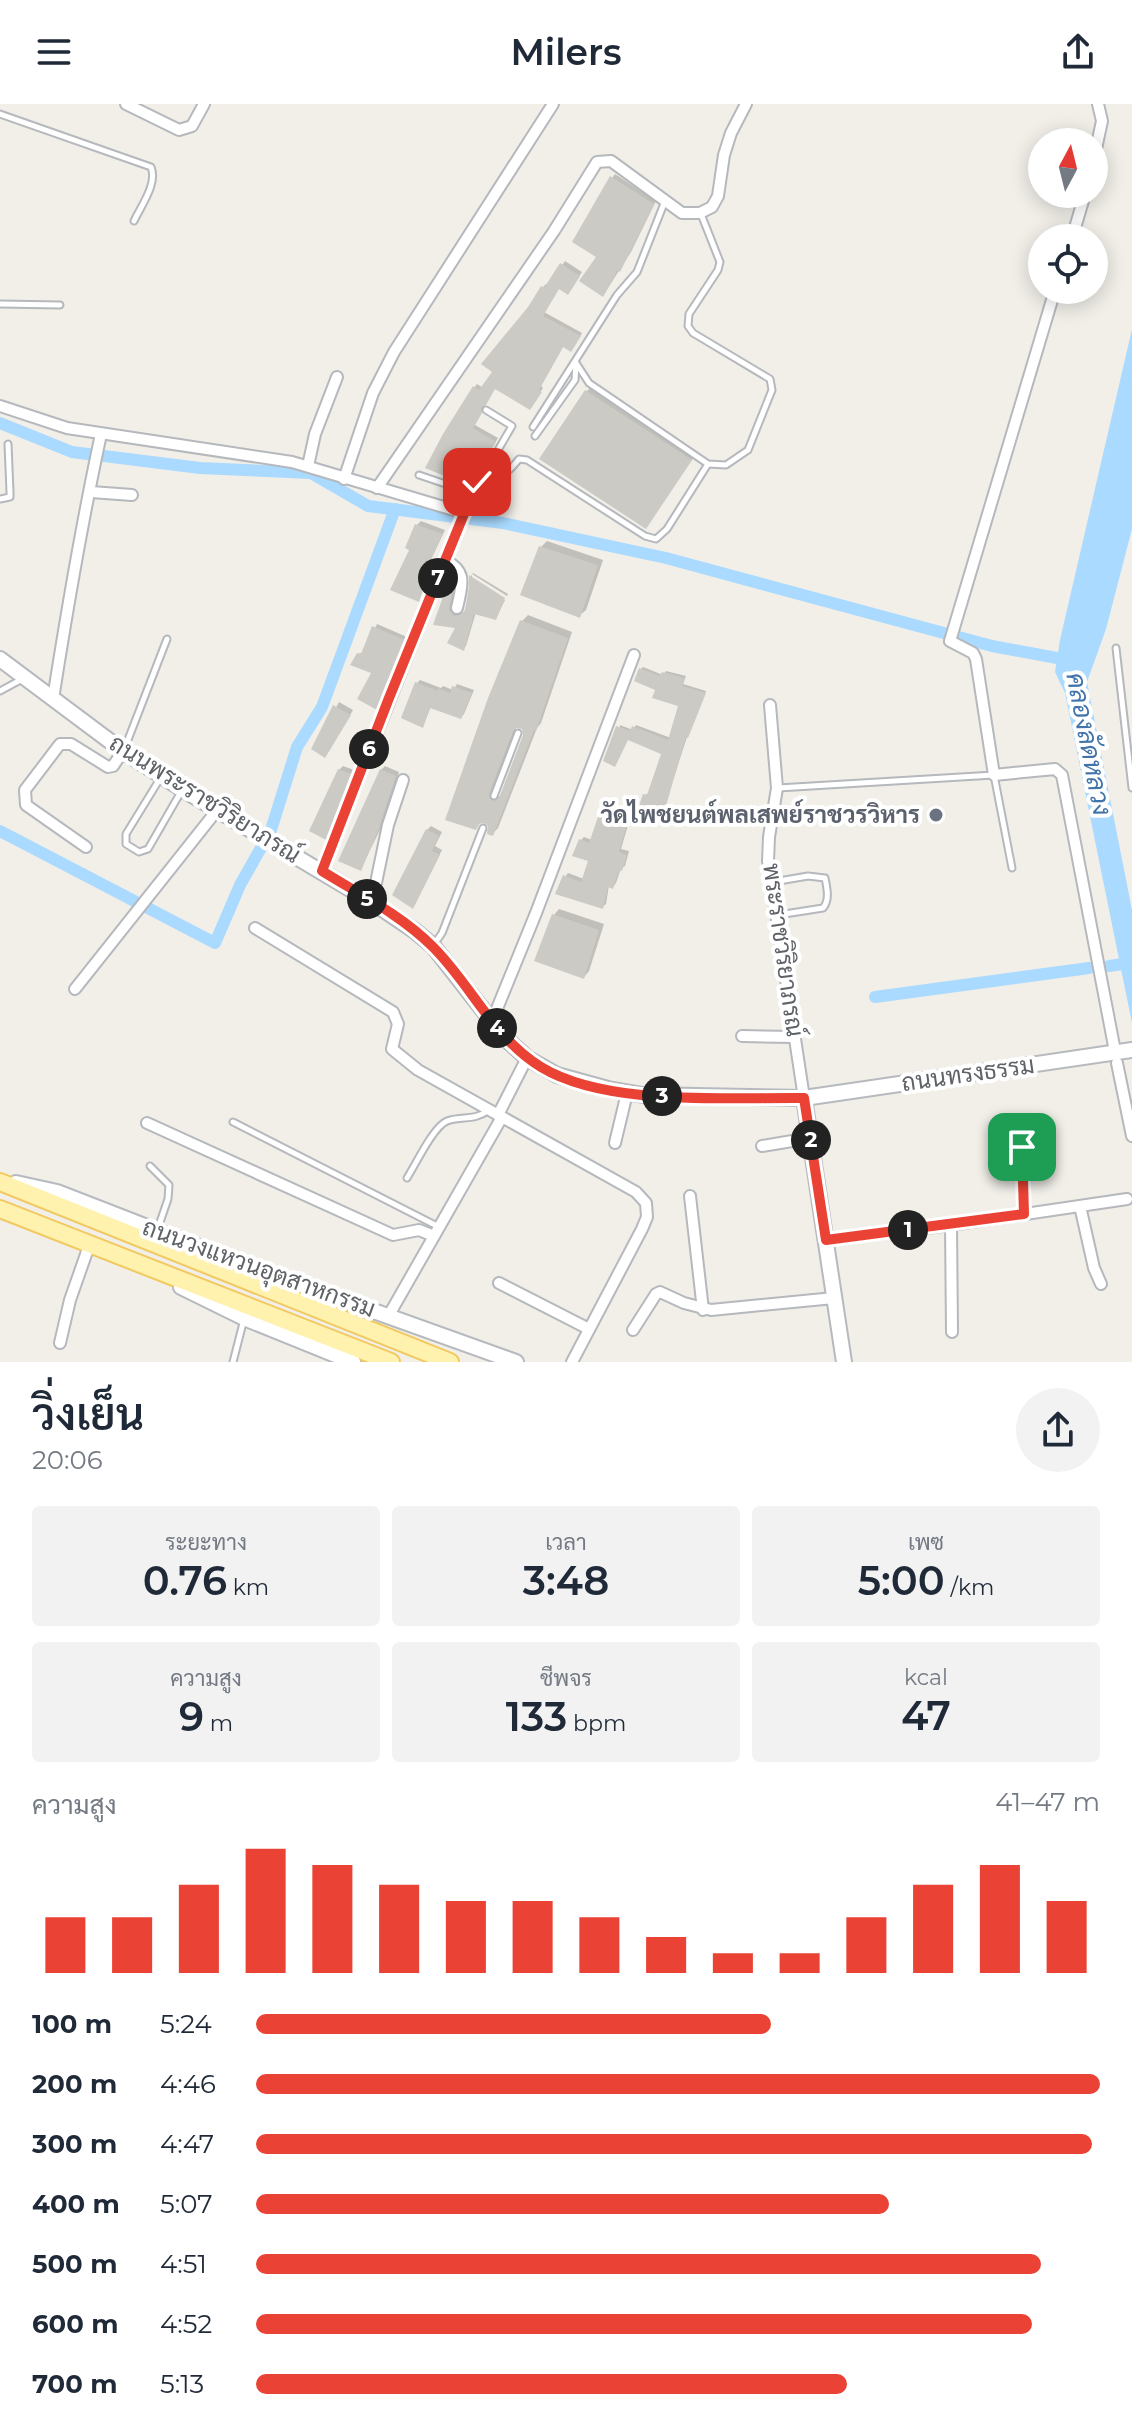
<!DOCTYPE html>
<html lang="th">
<head>
<meta charset="utf-8">
<style>
	:root { --surface:#fff; --page:#f2f2f3; --text:#1f2937; --muted:#747a83; --accent:#ea4335 }
	body { margin:0; font-family:Montserrat,Sarabun,sans-serif; background:var(--page); color:var(--text); height:100vh; display:flex; flex-direction:column; font-size:30px; white-space:nowrap }
	* { box-sizing:border-box; margin:0 }
	p { font-size:26px; color:var(--muted) }
	.icon { flex:none; width:44px; height:44px; fill:none; stroke:currentColor; stroke-width:2; stroke-linecap:round; stroke-linejoin:round }
	.map { position:relative; height:1258px; overflow:hidden }
	.side { display:flex; flex-direction:column; background:var(--surface); flex:1 }
	.side>* { flex:none }
	.needle { width:52px; rotate:7deg }
	.fabs { position:absolute; left:1028px; top:24px; display:grid; gap:16px }
	.fabs a { display:grid; place-items:center; width:80px; height:80px; border-radius:50%; background:var(--surface); box-shadow:0 4px 20px #0003; font-size:40px }
	.pin { position:absolute; display:grid; place-items:center; width:68px; height:68px; color:#fff; margin:-34px; border-radius:16px; box-shadow:0 4px 12px #0006 }
	.km { position:absolute; width:40px; height:40px; margin:-20px; border-radius:50%; background:#222; color:#fff; font-size:22px; line-height:40px; text-align:center }
	.round { display:grid; place-items:center; flex:none; width:84px; height:84px; border-radius:42px; background:var(--page) }
	.head { display:flex; align-items:center; justify-content:space-between; height:136px; padding:0 32px }
	h1 { font-size:44px; font-weight:600; line-height:60px }
	.metrics { display:grid; grid-template-columns:repeat(3,1fr); gap:12px; height:136px; padding:8px 32px }
	.metrics div { display:grid; align-content:center; border-radius:8px; background:var(--page); text-align:center }
	.metrics b { font-size:40px; font-weight:600 }
	.metrics small { font-size:22px; font-weight:400 }
	.metrics p { font-size:22px }
	.chart { height:224px; padding:16px 32px }
	.chart p { display:flex; justify-content:space-between }
	.chart svg { width:100%; height:144px; margin-top:8px; stroke:var(--accent); stroke-width:6 }
	ul { padding:0 32px; list-style:none; font-size:26px }
	li { display:grid; grid-template-columns:128px 96px 1fr; align-items:center; height:60px }
	li i { height:20px; border-radius:10px; background:var(--accent) }
	header { display:flex; justify-content:space-between; align-items:center; height:104px; padding:0 32px; background:var(--surface); font-size:36px; font-weight:600 }
	.map>svg:first-child { display:block }
	.water { fill:#aadaff }
	.shadow { fill:#0003; fill-rule:evenodd }
	.lines { fill:none; stroke-linecap:round; stroke-linejoin:round }
	.canal { stroke:#aadaff; stroke-width:12 }
	.building { fill:#cccac5; fill-rule:evenodd }
	.lane-casing { stroke:#b5b8bc; stroke-width:9 }
	.street-casing { stroke:#b5b8bc; stroke-width:14 }
	.secondary-casing { stroke:#b6babf; stroke-width:18 }
	.primary-casing { stroke:#f2c960; stroke-width:20 }
	.lane { stroke:#fff; stroke-width:5 }
	.street { stroke:#fff; stroke-width:10 }
	.secondary { stroke:#fff; stroke-width:14 }
	.primary { stroke:#fff2af; stroke-width:16 }
	.route-casing { stroke:#fff; stroke-width:16 }
	.route { stroke:#ea4335; stroke-width:10 }
	.worship-dot { fill:#6b7280; stroke:#fff; stroke-width:3 }
	.labels { text-anchor:middle; stroke-width:8; stroke-linejoin:round; paint-order:stroke }
	.street-label { font-size:24px; fill:#5f6368; stroke:#fff }
	.worship-label { font-size:24px; font-weight:bold; fill:#5b616d; stroke:#fff; text-anchor:end }
	.water-label { font-size:26px; font-style:italic; fill:#4174aa; stroke:#fff }
</style>
</head>
<body>
<header><svg class="icon" aria-label="menu" viewBox="0 0 24 24"><path d="M4 6h16M4 12h16M4 18h16"/></svg>Milers<svg class="icon" aria-label="share" viewBox="0 0 24 24"><path d="M12 15V3M7 8l5-5 5 5M5 13v7h14v-7"/></svg></header>
<div class="map">
<svg width="1132" height="1258" viewBox="0 0 1132 1258">
	<rect width="100%" height="100%" fill="#f1efe8"/>
	<path class="water" d="M 1132,225 L 1132,425 L 1106,525 L 1087,578 L 1132,806 L 1132,919 L 1065,589 L 1055,568 L 1060,536 Z"/>
	<g class="shadow">
		<path d="M 615,70 L 656,97 L 631,148 L 606,187 L 599,153 L 612,74 Z"/>
		<path d="M 565,157 L 582,168 L 571,185 L 560,183 L 544,208 L 582,229 L 574,243 L 564,241 L 541,282 L 543,284 L 532,300 L 496,283 L 483,300 L 484,304 L 475,321 L 498,334 L 469,380 L 474,284 L 477,280 L 483,284 L 543,183 L 546,180 L 548,182 Z"/>
		<path d="M 592,282 L 696,350 L 646,423 L 586,288 Z"/>
		<path d="M 421,417 L 445,426 L 426,466 L 431,468 L 418,495 L 417,421 Z"/>
		<path d="M 547,437 L 603,456 L 586,506 L 580,511 L 541,443 Z"/>
		<path d="M 454,469 L 456,477 L 452,502 L 458,509 L 465,509 L 471,483 L 471,472 L 473,469 L 508,490 L 507,492 L 472,470 L 472,475 L 505,496 L 496,514 L 476,508 L 466,542 L 463,545 L 458,523 L 435,520 Z"/>
		<path d="M 528,511 L 572,528 L 541,619 L 537,624 L 498,724 L 492,730 L 490,722 L 482,717 L 476,724 L 522,517 ZM 522,622 L 525,631 L 502,691 L 499,693 L 493,686 L 516,624 Z"/>
		<path d="M 377,520 L 407,533 L 376,603 L 374,568 L 358,550 L 364,548 Z"/>
		<path d="M 643,563 L 663,571 L 666,567 L 686,572 L 683,580 L 706,587 L 687,633 L 662,710 L 645,691 L 649,689 L 663,649 L 628,634 L 615,661 L 620,621 L 633,626 L 636,621 L 671,634 L 681,601 L 658,585 L 641,565 Z"/>
		<path d="M 420,576 L 441,584 L 443,582 L 453,586 L 457,580 L 474,586 L 464,610 L 461,613 L 431,603 L 423,621 L 417,579 Z"/>
		<path d="M 339,598 L 353,606 L 329,647 L 314,644 Z"/>
		<path d="M 343,662 L 354,666 L 329,729 L 325,733 L 339,666 Z"/>
		<path d="M 385,662 L 399,668 L 382,722 L 361,764 L 381,666 Z"/>
		<path d="M 606,702 L 631,711 L 621,745 L 629,747 L 625,762 L 621,764 L 616,779 L 613,783 L 609,781 L 606,800 L 602,803 L 565,773 L 568,769 L 584,775 L 590,756 L 581,736 L 584,733 L 592,736 Z"/>
		<path d="M 431,722 L 442,728 L 435,742 L 442,746 L 413,802 L 427,726 Z"/>
		<path d="M 559,805 L 604,820 L 589,867 L 584,873 L 554,811 Z"/>
	</g>
	<g class="lines">
		<g class="canal">
			<path d="M 0,319 L 72,348 L 200,364 L 311,369 L 368,402 L 503,419 L 666,454 L 992,542 L 1073,557"/>
			<path d="M 0,727 L 215,839 L 240,781 L 271,726 L 297,643 L 322,603 L 395,405"/>
			<path d="M 1109,862 L 1130,859"/>
			<path d="M 875,893 L 1089,864"/>
		</g>
	</g>
	<g class="building">
		<path d="M 610,72 L 654,100 L 620,168 L 618,166 L 603,193 L 579,177 L 596,153 L 572,138 Z"/>
		<path d="M 560,159 L 580,172 L 568,191 L 559,185 L 543,212 L 581,232 L 571,248 L 563,243 L 539,286 L 542,288 L 530,306 L 495,285 L 486,301 L 481,304 L 482,309 L 473,324 L 496,338 L 469,382 L 425,364 L 443,330 L 473,282 L 479,286 L 492,268 L 481,260 L 528,203 L 541,182 L 544,184 Z"/>
		<path d="M 585,286 L 692,356 L 646,425 L 539,355 Z"/>
		<path d="M 415,420 L 443,430 L 424,470 L 428,472 L 419,498 L 390,486 L 409,446 L 405,444 Z"/>
		<path d="M 539,442 L 598,461 L 580,514 L 520,491 Z"/>
		<path d="M 451,470 L 453,481 L 449,506 L 454,512 L 460,511 L 465,506 L 469,483 L 469,471 L 505,494 L 496,516 L 474,510 L 464,547 L 447,539 L 455,524 L 433,521 Z"/>
		<path d="M 520,516 L 568,534 L 536,627 L 534,626 L 493,732 L 487,730 L 488,722 L 484,719 L 479,720 L 476,726 L 445,716 L 488,594 ZM 516,624 L 522,625 L 523,631 L 499,694 L 493,697 L 489,690 L 513,627 Z"/>
		<path d="M 372,522 L 405,536 L 377,606 L 357,595 L 371,569 L 350,561 L 357,549 L 361,550 Z"/>
		<path d="M 639,564 L 660,572 L 662,568 L 685,574 L 682,582 L 706,589 L 688,634 L 686,633 L 663,712 L 638,705 L 643,690 L 647,691 L 661,650 L 628,636 L 615,663 L 603,657 L 616,622 L 630,627 L 632,622 L 668,636 L 678,602 L 652,594 L 655,586 L 634,577 Z"/>
		<path d="M 415,578 L 438,587 L 438,584 L 450,589 L 452,582 L 472,589 L 461,615 L 430,604 L 423,624 L 401,614 Z"/>
		<path d="M 333,601 L 351,611 L 325,654 L 311,645 Z"/>
		<path d="M 338,665 L 352,670 L 326,736 L 309,727 Z"/>
		<path d="M 380,665 L 396,672 L 378,727 L 361,767 L 338,757 Z"/>
		<path d="M 601,704 L 629,714 L 619,748 L 627,751 L 622,767 L 619,766 L 613,785 L 608,783 L 603,805 L 555,790 L 563,771 L 581,778 L 588,757 L 572,752 L 579,735 L 589,739 Z"/>
		<path d="M 426,725 L 439,732 L 432,747 L 440,751 L 413,805 L 392,791 Z"/>
		<path d="M 552,810 L 599,826 L 584,875 L 534,857 Z"/>
	</g>
	<g class="lines">
		<defs>
			<g id="lane">
				<path d="M 0,10 L 151,63 C 158,79 141,102 134,117"/>
				<path d="M 0,200 L 60,201"/>
				<path d="M 533,323 L 617,191 L 637,168 L 665,97"/>
				<path d="M 535,332 L 575,276 L 576,259 L 589,279 L 708,360 L 726,361 L 748,346 L 772,286 L 770,275 L 693,229 L 688,222 L 689,210 L 718,166 L 720,158 L 701,110"/>
				<path d="M 484,370 L 512,322 L 486,306"/>
				<path d="M 419,371 L 472,389"/>
				<path d="M 0,395 L 10,393 L 10,388 L 8,340"/>
				<path d="M 465,408 L 477,378 L 484,370 C 502,375 508,369 519,355 L 527,356 L 645,432 L 656,435 L 667,425 L 708,360"/>
				<path d="M 1116,544 L 1132,684"/>
				<path d="M 0,587 L 24,574"/>
				<path d="M 124,646 L 167,535"/>
				<path d="M 161,673 L 126,730 L 126,740 L 139,748 L 148,745 L 182,686"/>
				<path d="M 778,684 L 994,671 L 1012,764"/>
				<path d="M 494,692 L 518,629"/>
				<path d="M 773,778 L 808,772 L 825,774 C 827,784 830,796 823,804 L 778,811"/>
				<path d="M 433,842 L 442,829 L 483,724"/>
				<path d="M 233,1018 L 439,1123"/>
				<path d="M 150,1062 L 169,1081 L 168,1095 L 158,1124"/>
				<path d="M 407,1074 C 416,1060 433,1023 447,1017 C 464,1011 472,1018 489,1006"/>
				<path d="M 233,1258 L 244,1215"/>
			</g>
			<g id="street">
				<path d="M 126,0 L 179,26 L 192,22 L 204,0"/>
				<path d="M 1094,54 L 1102,17 L 1098,0"/>
				<path d="M 1072,134 L 1085,90"/>
				<path d="M 1055,186 L 950,537 L 973,549 L 976,555 L 994,671 L 1055,665 L 1062,671 L 1114,942"/>
				<path d="M 0,302 L 67,324 L 292,358 L 464,409 L 322,767"/>
				<path d="M 308,362 L 315,330 L 337,273"/>
				<path d="M 344,375 L 373,289 L 394,248 L 553,0"/>
				<path d="M 377,384 L 554,127 L 597,58 L 611,57 L 682,109 L 700,109 L 712,103 L 718,92 L 724,51 L 731,29 L 746,0"/>
				<path d="M 91,388 L 132,391"/>
				<path d="M 445,456 C 468,468 462,481 457,504"/>
				<path d="M 53,595 C 67,506 82,418 101,330"/>
				<path d="M 770,601 L 777,684 L 769,733 L 768,757 L 804,994"/>
				<path d="M 86,743 L 26,701 L 25,686 L 60,640 L 71,640 L 108,663 L 113,662 L 123,647"/>
				<path d="M 372,798 L 388,721 L 403,676"/>
				<path d="M 255,824 L 393,908 L 398,920 L 392,945 L 418,966 L 636,1088 L 646,1099 L 647,1113 L 642,1125 L 572,1258"/>
				<path d="M 75,885 L 218,705"/>
				<path d="M 492,917 L 536,809 L 634,551"/>
				<path d="M 742,932 L 795,933"/>
				<path d="M 1117,959 L 1132,1032"/>
				<path d="M 498,1011 L 527,954"/>
				<path d="M 147,1019 L 393,1131 L 419,1126 L 434,1132"/>
				<path d="M 615,1039 L 627,989"/>
				<path d="M 762,1042 L 810,1034"/>
				<path d="M 1022,1043 L 1024,1110"/>
				<path d="M 690,1092 L 703,1206"/>
				<path d="M 1080,1102 L 1094,1164 L 1101,1180"/>
				<path d="M 951,1121 L 952,1228"/>
				<path d="M 826,1136 L 951,1121 L 1127,1095"/>
				<path d="M 499,1179 L 589,1225"/>
				<path d="M 389,1211 L 502,1013"/>
				<path d="M 633,1226 L 656,1190 L 660,1188 L 684,1199 L 711,1206 L 834,1194"/>
				<path d="M 60,1239 L 70,1196 L 90,1139"/>
			</g>
			<g id="secondary">
				<path d="M 0,555 L 123,647 L 182,685 L 372,798 L 415,827 L 433,842 L 505,934 L 527,954 L 557,971 L 608,985 L 643,991 L 804,994 L 1132,946"/>
				<path d="M 804,994 L 844,1258"/>
				<path d="M 16,1079 L 57,1088 L 237,1158 L 516,1258"/>
				<path d="M 181,1183 L 244,1214 L 353,1258"/>
			</g>
			<g id="primary">
				<path d="M 0,1078 L 450,1258"/>
				<path d="M 0,1105 L 391,1258"/>
			</g>
		</defs>
		<use href="#lane" class="lane-casing"/>
		<use href="#street" class="street-casing"/>
		<use href="#secondary" class="secondary-casing"/>
		<use href="#primary" class="primary-casing"/>
		<use href="#lane" class="lane"/>
		<use href="#street" class="street"/>
		<use href="#secondary" class="secondary"/>
		<use href="#primary" class="primary"/>
	</g>
	<g class="lines">
		<defs>
			<path id="route" d="M 477,378 L 389,594 L 322,767 C 359,790 401,811 432,842 C 471,880 493,934 541,963 C 607,1003 728,993 804,994 L 826,1136 L 1024,1110 L 1022,1043"/>
		</defs>
		<use href="#route" class="route-casing"/>
		<use href="#route" class="route"/>
	</g>
	<circle class="worship-dot" cx="936" cy="711" r="8"/>
	<g class="labels">
		<g class="street-label">
			<text transform="translate(205 695) rotate(32)" y="8">ถนนพระราชวิริยาภรณ์</text>
			<text transform="translate(783 846) rotate(82)" y="8">พระราชวิริยาภรณ์</text>
			<text transform="translate(968 970) rotate(-8)" y="8">ถนนทรงธรรม</text>
			<text transform="translate(259 1164) rotate(20)" y="8">ถนนวงแหวนอุตสาหกรรม</text>
		</g>
		<g class="worship-label">
			<text x="920" y="719">วัดไพชยนต์พลเสพย์ราชวรวิหาร</text>
		</g>
		<g class="water-label">
			<text transform="translate(1089 640) rotate(79)" y="9">คลองลัดหลวง</text>
		</g>
	</g>
</svg>
<div class="fabs">
<a><svg class="needle" viewBox="-14 -14 28 28"><path d="M0-13l5 13h-10z" fill="#e53935"/><path d="M0 13l5-13h-10z" fill="#747a83"/></svg></a>
<a><svg class="icon" aria-label="locate" viewBox="0 0 24 24"><circle cx="12" cy="12" r="6"/><path d="M12 2v4M12 18v4M2 12h4M18 12h4"/></svg></a>
</div>
<div class="pin" style="left:1022px;top:1043px;background:#1e9e55"><svg class="icon" aria-label="arrive" viewBox="0 0 24 24"><path d="M6 21V4h12l-3 4 3 4H6"/></svg></div>
<div class="pin" style="left:477px;top:378px;background:#d93025"><svg class="icon" aria-label="check" viewBox="0 0 24 24"><path d="M5 12l5 5 9-10"/></svg></div>
<b class="km" style="left:908px;top:1126px">1</b>
<b class="km" style="left:811px;top:1036px">2</b>
<b class="km" style="left:662px;top:992px">3</b>
<b class="km" style="left:497px;top:924px">4</b>
<b class="km" style="left:367px;top:795px">5</b>
<b class="km" style="left:369px;top:645px">6</b>
<b class="km" style="left:438px;top:474px">7</b>
</div>
<section class="side">
<div class="head"><div><h1>วิ่งเย็น</h1><p>20:06</p></div><a class="round"><svg class="icon" aria-label="share" viewBox="0 0 24 24"><path d="M12 15V3M7 8l5-5 5 5M5 13v7h14v-7"/></svg></a></div>
<div class="metrics">
<div><p>ระยะทาง</p><b>0.76<small> km</small></b></div>
<div><p>เวลา</p><b>3:48</b></div>
<div><p>เพซ</p><b>5:00<small> /km</small></b></div>
</div>
<div class="metrics">
<div><p>ความสูง</p><b>9<small> m</small></b></div>
<div><p>ชีพจร</p><b>133<small> bpm</small></b></div>
<div><p>kcal</p><b>47</b></div>
</div>
<div class="chart"><p><span>ความสูง</span>41–47 m</p>
<svg viewBox="0 0 160 44" preserveAspectRatio="none"><path d="M5 44V27M15 44V27M25 44V17M35 44V6M45 44V11M55 44V17M65 44V22M75 44V22M85 44V27M95 44V33M105 44V38M115 44V38M125 44V27M135 44V17M145 44V11M155 44V22"/></svg>
</div>
<ul>
<li><b>100 m</b>5:24<i style="width:61%"></i></li>
<li><b>200 m</b>4:46<i style="width:100%"></i></li>
<li><b>300 m</b>4:47<i style="width:99%"></i></li>
<li><b>400 m</b>5:07<i style="width:75%"></i></li>
<li><b>500 m</b>4:51<i style="width:93%"></i></li>
<li><b>600 m</b>4:52<i style="width:92%"></i></li>
<li><b>700 m</b>5:13<i style="width:70%"></i></li>
</ul>
</section>
</body>
</html>
